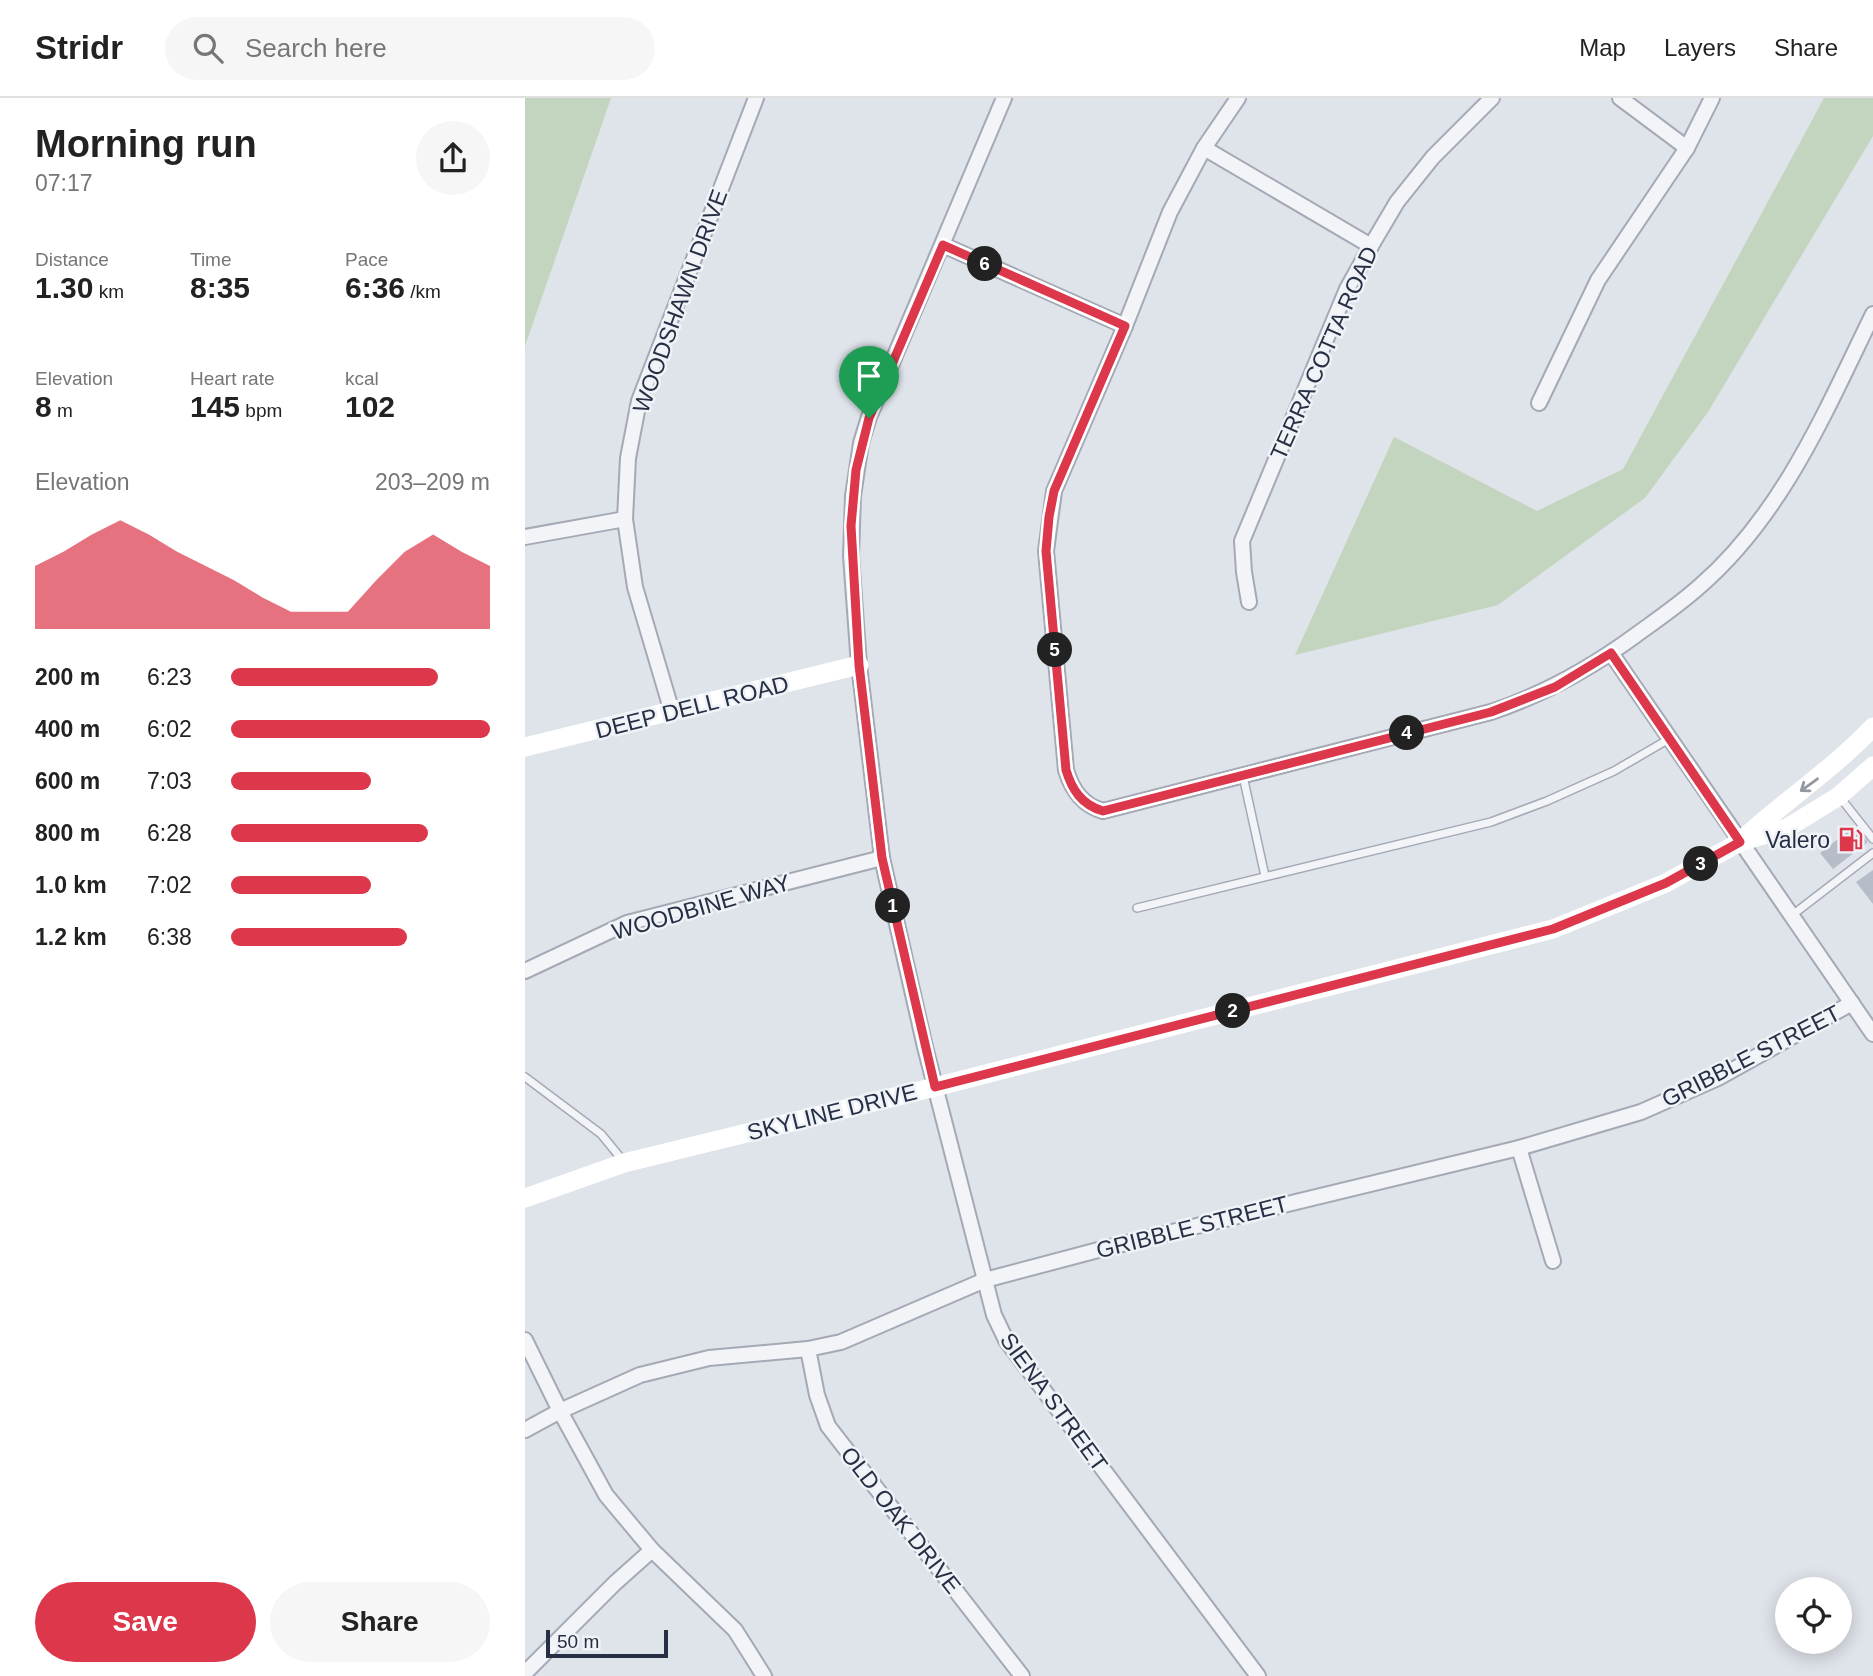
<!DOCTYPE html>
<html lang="en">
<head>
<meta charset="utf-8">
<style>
	:root { --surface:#fff; --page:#f6f6f6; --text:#222; --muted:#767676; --line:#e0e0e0; --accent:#dc374a }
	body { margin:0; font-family:Arial,sans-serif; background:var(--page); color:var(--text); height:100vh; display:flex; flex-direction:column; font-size:26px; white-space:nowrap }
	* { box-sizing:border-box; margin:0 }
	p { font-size:23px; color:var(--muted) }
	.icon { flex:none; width:38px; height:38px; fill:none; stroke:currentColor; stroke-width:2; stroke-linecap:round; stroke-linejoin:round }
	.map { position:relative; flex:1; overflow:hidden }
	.drawer { display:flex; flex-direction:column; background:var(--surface); width:525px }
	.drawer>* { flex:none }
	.controls { position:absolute; left:1250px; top:1479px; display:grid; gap:14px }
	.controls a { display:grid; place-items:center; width:77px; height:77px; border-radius:50%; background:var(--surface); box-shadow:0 4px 18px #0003; font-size:35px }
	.scale { position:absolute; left:21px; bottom:18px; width:122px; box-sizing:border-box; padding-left:7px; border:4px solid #262f43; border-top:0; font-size:19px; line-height:24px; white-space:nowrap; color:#262f43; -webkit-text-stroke:5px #eff2f7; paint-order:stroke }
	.pin { position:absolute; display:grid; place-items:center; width:60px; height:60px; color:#fff; margin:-72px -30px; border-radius:50% 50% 50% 0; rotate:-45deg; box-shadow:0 0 7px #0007 }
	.pin .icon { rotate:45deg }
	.km { position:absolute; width:35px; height:35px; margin:-18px; border-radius:50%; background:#222; color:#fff; font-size:19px; line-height:35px; text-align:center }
	.round { display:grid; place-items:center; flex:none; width:74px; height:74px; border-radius:37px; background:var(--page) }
	.head { display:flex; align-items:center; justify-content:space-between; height:119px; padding:0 35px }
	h1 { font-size:38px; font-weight:700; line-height:52px }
	.stats { display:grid; grid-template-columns:repeat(3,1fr); gap:10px; height:119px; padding:7px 35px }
	.stats div { display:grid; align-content:center }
	.stats b { font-size:30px; font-weight:700 }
	.stats small { font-size:19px; font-weight:400 }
	.stats p { font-size:19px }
	.chart { height:196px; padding:14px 35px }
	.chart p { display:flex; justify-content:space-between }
	.chart svg { width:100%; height:126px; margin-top:7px; fill:var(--accent); opacity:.7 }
	.primary-button { display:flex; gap:14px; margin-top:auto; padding:14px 35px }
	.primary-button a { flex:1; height:80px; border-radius:42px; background:var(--accent); color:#fff; font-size:28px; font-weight:700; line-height:80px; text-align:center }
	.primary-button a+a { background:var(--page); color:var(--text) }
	ul { padding:0 35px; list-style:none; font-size:23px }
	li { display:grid; grid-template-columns:112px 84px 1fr; align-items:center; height:52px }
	li i { height:18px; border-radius:9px; background:var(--accent) }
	header { display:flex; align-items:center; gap:42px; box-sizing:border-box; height:98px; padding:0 35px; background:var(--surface); border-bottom:2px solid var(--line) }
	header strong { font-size:33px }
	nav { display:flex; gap:38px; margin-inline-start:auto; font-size:24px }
	.search { width:490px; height:63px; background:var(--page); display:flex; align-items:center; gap:18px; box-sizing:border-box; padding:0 24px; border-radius:38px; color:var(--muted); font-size:26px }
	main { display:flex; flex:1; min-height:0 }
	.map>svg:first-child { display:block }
	.green { fill:#c4d5bf }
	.building { fill:#b6bcc8 }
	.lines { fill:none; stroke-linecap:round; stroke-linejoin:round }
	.lane-casing { stroke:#a4a9b5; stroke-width:10 }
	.street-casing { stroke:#a4a9b5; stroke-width:18 }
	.lane { stroke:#f2f4f8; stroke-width:7 }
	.street { stroke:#f2f4f8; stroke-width:14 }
	.secondary { stroke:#fff; stroke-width:19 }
	.oneway { stroke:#9297a1 }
	.route-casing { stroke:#fff; stroke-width:14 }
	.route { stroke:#dc374a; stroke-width:9 }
	.labels { text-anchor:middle; stroke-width:5; stroke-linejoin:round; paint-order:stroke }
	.street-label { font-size:23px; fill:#262f43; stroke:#eff2f7 }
	.poi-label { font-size:23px; fill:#262f43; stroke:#eff2f7; text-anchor:end }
</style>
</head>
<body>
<header>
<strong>Stridr</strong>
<div class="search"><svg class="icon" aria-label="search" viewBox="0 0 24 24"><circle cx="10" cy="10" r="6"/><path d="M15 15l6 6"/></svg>Search here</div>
<nav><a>Map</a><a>Layers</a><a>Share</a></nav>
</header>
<main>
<section class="drawer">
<div class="head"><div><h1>Morning run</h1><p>07:17</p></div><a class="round"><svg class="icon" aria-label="share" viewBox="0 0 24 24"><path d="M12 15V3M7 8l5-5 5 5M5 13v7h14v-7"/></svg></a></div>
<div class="stats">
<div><p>Distance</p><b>1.30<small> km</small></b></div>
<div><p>Time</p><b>8:35</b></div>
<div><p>Pace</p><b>6:36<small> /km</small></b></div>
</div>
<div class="stats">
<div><p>Elevation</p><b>8<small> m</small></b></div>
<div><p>Heart rate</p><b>145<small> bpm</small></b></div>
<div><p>kcal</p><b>102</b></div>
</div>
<div class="chart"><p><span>Elevation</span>203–209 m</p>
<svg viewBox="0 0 160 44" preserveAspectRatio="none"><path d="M0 44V22L10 17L20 11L30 6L40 11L50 17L60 22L70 27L80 33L90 38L100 38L110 38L120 27L130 17L140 11L150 17L160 22V44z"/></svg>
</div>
<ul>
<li><b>200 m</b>6:23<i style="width:80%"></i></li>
<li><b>400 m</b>6:02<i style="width:100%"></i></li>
<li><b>600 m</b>7:03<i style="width:54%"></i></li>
<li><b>800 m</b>6:28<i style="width:76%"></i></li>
<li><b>1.0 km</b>7:02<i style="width:54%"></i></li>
<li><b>1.2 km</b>6:38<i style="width:68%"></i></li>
</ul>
<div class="primary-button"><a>Save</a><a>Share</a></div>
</section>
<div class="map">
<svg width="1348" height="1578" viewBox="0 0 1348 1578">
	<rect width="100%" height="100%" fill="#dfe3ea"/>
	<g class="green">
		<path d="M 0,0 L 86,0 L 0,248 Z"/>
		<path d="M 1299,0 L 1348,0 L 1348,38 L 1183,314 L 1120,400 L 973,507 L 770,557 L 869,339 L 1012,413 L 1098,371 Z"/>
	</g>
	<g class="building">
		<path d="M 1330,728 L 1343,744 L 1308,771 L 1295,755 Z"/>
		<path d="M 1348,772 L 1348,806 L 1331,784 Z"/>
	</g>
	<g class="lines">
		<defs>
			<g id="lane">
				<path d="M 718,678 L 740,778"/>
				<path d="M 1314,698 L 1348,741"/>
				<path d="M 612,810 L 966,724 L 1022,703 L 1089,673 L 1144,641"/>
				<path d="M 1266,818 L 1348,755"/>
				<path d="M 0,979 L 76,1036 L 99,1064"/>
			</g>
			<g id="street">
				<path d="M 479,0 L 344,319 L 336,345 L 328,398 L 326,458 L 334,567 L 357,760 L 400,949 L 469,1217 L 481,1242 L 733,1578"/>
				<path d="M 713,0 L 679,50 L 645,114 L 600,228 L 529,393 L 521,453 L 541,672 C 547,692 557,707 578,713 L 966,614 C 1020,596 1066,570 1111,537 C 1133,521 1155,506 1175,488 C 1258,416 1301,312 1348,216"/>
				<path d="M 1095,0 L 1162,50"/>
				<path d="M 679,50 L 846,148"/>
				<path d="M 418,147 L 600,228"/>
				<path d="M 1014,305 L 1073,182 L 1162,50 L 1187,0"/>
				<path d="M 0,439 L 100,421"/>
				<path d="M 724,504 L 719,474 L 717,443 L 822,191 L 846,148 L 872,104 L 908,59 L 967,0"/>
				<path d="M 1086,555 L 1348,936"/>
				<path d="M 147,614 L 110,489 L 100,421 L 103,360 L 114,303 L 231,0"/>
				<path d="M 0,873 L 102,825 L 357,760"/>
				<path d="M 994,1050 L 1028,1163"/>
				<path d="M 0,1242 L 35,1313 L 81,1397 L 127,1452 L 210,1532 L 239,1578"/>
				<path d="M 283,1251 L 292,1297 L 303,1328 L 497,1578"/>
				<path d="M 0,1332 L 35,1313 L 115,1277 L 184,1260 L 283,1251 L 316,1244 L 460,1182 L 577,1151 L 994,1050 L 1116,1014 L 1195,979 L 1327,905"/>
				<path d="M 0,1575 L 90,1485 L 127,1452"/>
			</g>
		</defs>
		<use href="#lane" class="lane-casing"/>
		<use href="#street" class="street-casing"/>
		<use href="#lane" class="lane"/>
		<use href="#street" class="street"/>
		<g class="secondary">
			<path d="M 0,649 L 334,567"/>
			<path d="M 1219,740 C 1261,702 1308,671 1348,629"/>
			<path d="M 0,1100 L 99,1065 L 410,989 L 1028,831 L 1141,785 L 1215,744 L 1262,730 L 1314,698 L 1348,668"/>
		</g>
	</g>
	<defs><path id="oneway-shaft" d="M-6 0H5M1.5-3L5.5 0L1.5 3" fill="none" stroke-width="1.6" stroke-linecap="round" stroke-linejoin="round" transform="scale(1.75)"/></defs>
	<use class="oneway" href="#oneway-shaft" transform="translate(1284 687) rotate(144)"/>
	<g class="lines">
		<defs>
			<path id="route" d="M 418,147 L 600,228 L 529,393 L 524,419 L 521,453 L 541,672 C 547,692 557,707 578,713 L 966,614 L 1030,589 L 1086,555 L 1215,744 L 1141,785 L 1028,831 L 410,989 L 357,760 L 334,567 L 326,428 L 331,372 L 344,320 Z"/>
		</defs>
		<use href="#route" class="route-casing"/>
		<use href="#route" class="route"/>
	</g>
	<defs>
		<symbol id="fuel-bare" viewBox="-9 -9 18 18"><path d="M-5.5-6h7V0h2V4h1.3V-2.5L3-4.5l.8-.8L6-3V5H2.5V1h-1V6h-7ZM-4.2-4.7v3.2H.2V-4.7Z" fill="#dc374a" stroke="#eff2f7" stroke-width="2.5" paint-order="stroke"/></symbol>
	</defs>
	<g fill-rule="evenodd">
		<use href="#fuel-bare" x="1308" y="724" width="35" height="35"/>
	</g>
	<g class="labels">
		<g class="street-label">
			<text transform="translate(155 203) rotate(-70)" y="8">WOODSHAWN DRIVE</text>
			<text transform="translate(799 255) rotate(-66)" y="8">TERRA COTTA ROAD</text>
			<text transform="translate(167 609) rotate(-14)" y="8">DEEP DELL ROAD</text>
			<text transform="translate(176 809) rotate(-16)" y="8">WOODBINE WAY</text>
			<text transform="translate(1226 958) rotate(-27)" y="8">GRIBBLE STREET</text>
			<text transform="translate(307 1014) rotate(-14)" y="8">SKYLINE DRIVE</text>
			<text transform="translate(667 1129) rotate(-14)" y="8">GRIBBLE STREET</text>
			<text transform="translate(529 1304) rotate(54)" y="8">SIENA STREET</text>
			<text transform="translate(376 1422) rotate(52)" y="8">OLD OAK DRIVE</text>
		</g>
		<g class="poi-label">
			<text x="1305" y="750">Valero</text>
		</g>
	</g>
</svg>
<div class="controls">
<a><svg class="icon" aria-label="locate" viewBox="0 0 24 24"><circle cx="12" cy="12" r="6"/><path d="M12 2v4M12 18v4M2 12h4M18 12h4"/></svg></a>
</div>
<div class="scale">50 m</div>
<div class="pin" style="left:344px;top:320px;background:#1e9e55"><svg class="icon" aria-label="arrive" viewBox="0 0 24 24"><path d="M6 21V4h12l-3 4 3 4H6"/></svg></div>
<b class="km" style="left:368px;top:808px">1</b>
<b class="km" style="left:708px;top:913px">2</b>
<b class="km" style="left:1176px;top:766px">3</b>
<b class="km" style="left:882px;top:635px">4</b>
<b class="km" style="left:530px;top:552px">5</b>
<b class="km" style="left:460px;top:166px">6</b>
</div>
</main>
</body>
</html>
